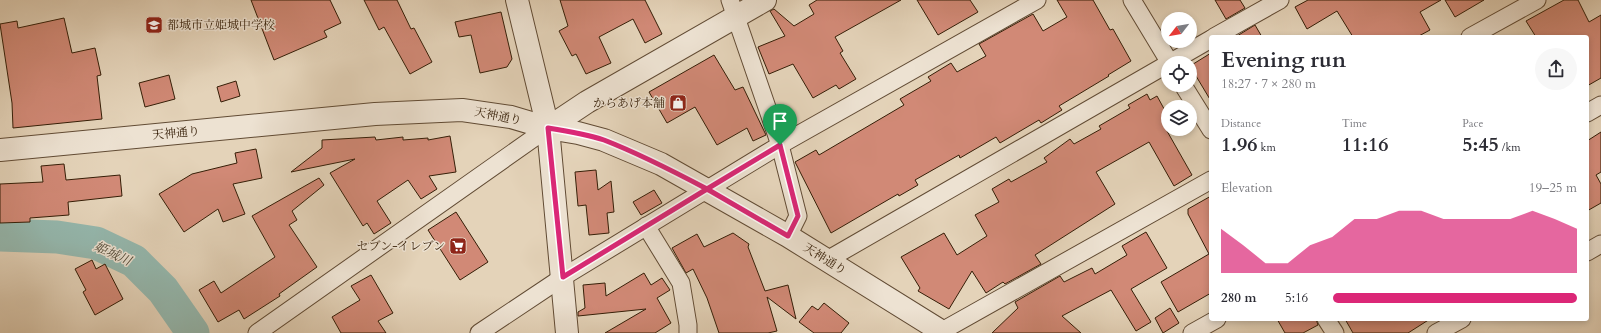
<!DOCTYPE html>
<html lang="en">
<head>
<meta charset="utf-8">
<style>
	:root { --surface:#fff; --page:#f7f7f7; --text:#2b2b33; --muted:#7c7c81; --accent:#db2777 }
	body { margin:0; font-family:Cardo,"Noto Serif JP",serif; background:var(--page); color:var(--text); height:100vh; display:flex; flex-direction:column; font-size:15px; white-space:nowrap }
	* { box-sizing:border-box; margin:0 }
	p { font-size:13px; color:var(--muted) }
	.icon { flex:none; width:22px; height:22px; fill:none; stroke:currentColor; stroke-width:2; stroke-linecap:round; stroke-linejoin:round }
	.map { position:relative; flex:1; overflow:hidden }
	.drawer { position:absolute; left:1209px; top:35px; width:380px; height:286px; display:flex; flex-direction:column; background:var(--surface); border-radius:4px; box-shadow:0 2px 6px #0003 }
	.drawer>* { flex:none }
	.needle { width:26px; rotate:239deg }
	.buttons { position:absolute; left:1161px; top:12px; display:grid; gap:8px }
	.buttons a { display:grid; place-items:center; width:36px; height:36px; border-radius:50%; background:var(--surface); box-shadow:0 2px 6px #0003; font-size:20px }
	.pin { position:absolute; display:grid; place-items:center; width:34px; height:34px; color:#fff; margin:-41px -17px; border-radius:50% 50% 50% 0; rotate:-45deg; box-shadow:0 0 4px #0007 }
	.pin .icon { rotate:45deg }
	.round { display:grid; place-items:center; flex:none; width:42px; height:42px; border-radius:21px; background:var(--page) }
	.head { display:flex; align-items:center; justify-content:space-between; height:68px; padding:0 12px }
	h1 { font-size:22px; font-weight:600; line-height:30px }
	.figures { display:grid; grid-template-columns:repeat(3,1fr); gap:6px; height:68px; padding:4px 12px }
	.figures div { display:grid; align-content:center }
	.figures b { font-size:20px; font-weight:600 }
	.figures small { font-size:11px; font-weight:400 }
	.figures p { font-size:11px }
	.chart { height:112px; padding:8px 12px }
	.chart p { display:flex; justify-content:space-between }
	.chart svg { width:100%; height:72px; margin-top:4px; fill:var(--accent); opacity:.7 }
	ul { padding:0 12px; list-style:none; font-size:13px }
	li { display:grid; grid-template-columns:64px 48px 1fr; align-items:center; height:30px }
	li i { height:10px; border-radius:5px; background:var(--accent) }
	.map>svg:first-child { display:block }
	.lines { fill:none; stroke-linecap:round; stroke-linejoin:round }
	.river { stroke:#95b8ae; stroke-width:33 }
	.building { fill:#d18976; stroke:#351e07 }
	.minor-casing { stroke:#614b34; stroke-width:19 }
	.tertiary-casing { stroke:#614b34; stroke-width:24 }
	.minor { stroke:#ede2d2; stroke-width:17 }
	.tertiary { stroke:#ede2d2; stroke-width:22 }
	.route-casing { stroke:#fff; stroke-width:8 }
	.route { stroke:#db2777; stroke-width:5 }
	.labels { text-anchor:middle; stroke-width:3; stroke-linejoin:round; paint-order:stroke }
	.poi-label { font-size:12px; fill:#351e07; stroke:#ede2d2; text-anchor:end }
	.street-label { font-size:12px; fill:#351e07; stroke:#ede2d2 }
	.water-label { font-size:13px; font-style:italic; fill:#524c39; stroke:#ede2d2 }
</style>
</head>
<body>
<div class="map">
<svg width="1601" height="333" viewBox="0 0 1601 333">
	<rect width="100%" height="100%" fill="#e4d3b9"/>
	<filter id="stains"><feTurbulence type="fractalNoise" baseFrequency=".005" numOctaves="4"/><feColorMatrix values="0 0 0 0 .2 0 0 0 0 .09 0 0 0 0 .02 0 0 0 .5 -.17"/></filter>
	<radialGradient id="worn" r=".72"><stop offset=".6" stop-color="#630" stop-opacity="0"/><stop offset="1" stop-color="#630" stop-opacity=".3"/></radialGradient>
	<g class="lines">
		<path class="river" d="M 0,235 L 57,237 L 96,243 L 134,261 L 163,290 L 193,333"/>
	</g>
	<g class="building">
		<path d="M 251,0 L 330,0 L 341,23 L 324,31 L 327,37 L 274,60 Z"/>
		<path d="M 364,0 L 397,0 L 411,29 L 414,28 L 432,62 L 410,74 L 384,27 L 379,30 Z"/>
		<path d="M 560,0 L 645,0 L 662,34 L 645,43 L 633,19 L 599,37 L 611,63 L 586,74 L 576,54 L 572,56 L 559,31 L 568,26 Z"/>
		<path d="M 817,0 L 901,0 L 835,37 L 843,51 L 840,53 L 856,79 L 839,89 L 836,85 L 813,98 L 793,64 L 769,74 L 758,47 L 785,36 L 770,11 L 774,9 L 794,26 L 814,14 L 809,5 Z"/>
		<path d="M 917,0 L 970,0 L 978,12 L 938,35 Z"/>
		<path d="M 1057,0 L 1093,0 L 1110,30 L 1113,29 L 1131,61 L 1108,75 L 1109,76 L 1059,106 L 1062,110 L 1041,123 L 1039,120 L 1000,143 L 996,137 L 960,158 L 959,155 L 915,180 L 918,185 L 899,196 L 898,194 L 831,233 L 795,162 L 816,150 L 819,155 L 904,105 L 900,99 L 931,81 L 928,77 L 951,63 L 957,72 L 986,56 L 979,44 L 1033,14 L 1043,31 L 1067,17 Z"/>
		<path d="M 1215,0 L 1240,0 L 1245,8 L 1226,19 Z"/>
		<path d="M 1308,0 L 1441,0 L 1420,12 L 1430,30 L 1417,37 L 1353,37 L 1337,11 L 1307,29 L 1295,7 Z"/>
		<path d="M 1445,0 L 1484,0 L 1455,17 Z"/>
		<path d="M 1564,0 L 1578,0 L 1589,22 L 1601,15 L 1601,78 L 1587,86 L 1587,37 L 1536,37 L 1526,21 Z"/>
		<path d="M 501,12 L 512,59 L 507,67 L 480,73 L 471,35 L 459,37 L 455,22 Z"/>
		<path d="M 64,18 L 72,53 L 95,48 L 101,75 L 97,76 L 102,119 L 13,128 L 12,103 L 0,24 L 17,21 L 18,28 Z"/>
		<path d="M 1255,25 L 1262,37 L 1237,37 L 1237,36 Z"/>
		<path d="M 1211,53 L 1211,101 L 1190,66 Z"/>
		<path d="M 714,55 L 735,90 L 743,87 L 766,135 L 753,141 L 747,128 L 717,145 L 695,107 L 667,123 L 649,92 Z"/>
		<path d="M 169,75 L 175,99 L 145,107 L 139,83 Z"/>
		<path d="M 236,81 L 240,96 L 221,102 L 217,87 Z"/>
		<path d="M 1147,94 L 1150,100 L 1157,96 L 1168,116 L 1167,131 L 1192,175 L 1174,186 L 1149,142 L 1096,172 L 1115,204 L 1035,255 L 1041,264 L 1005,284 L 1003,282 L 986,293 L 972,271 L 949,309 L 918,291 L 920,288 L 901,257 L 944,233 L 957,255 L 987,236 L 975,215 L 999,202 L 992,189 L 1009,179 L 1011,182 L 1047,162 L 1044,158 L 1070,139 L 1074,144 L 1101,129 L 1099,126 L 1130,108 L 1128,105 Z"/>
		<path d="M 1601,132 L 1601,172 L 1596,175 L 1601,184 L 1601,203 L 1587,211 L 1587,141 Z"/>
		<path d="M 450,136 L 456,172 L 429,176 L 437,189 L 421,199 L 408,180 L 377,201 L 391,223 L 374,234 L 367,223 L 363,226 L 330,173 L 355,159 L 291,172 L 322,148 L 322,140 L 375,137 L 376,140 L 403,137 L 403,140 L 428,138 L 428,140 Z"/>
		<path d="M 256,149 L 262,178 L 233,184 L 245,214 L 223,222 L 218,209 L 184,232 L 159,194 L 192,174 L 237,163 L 235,153 Z"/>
		<path d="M 64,164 L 66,180 L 120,175 L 122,196 L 68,202 L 69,215 L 30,218 L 30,222 L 0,223 L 0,184 L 43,182 L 41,166 Z"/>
		<path d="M 596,170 L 598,190 L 611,181 L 614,212 L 607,213 L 609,233 L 589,235 L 586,205 L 578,206 L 575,172 Z"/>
		<path d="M 319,178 L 324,185 L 292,211 L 297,220 L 289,225 L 317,267 L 279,294 L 280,296 L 244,319 L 239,310 L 218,322 L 199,290 L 214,281 L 221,293 L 275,257 L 252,216 Z"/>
		<path d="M 654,190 L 662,203 L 641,215 L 633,202 Z"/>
		<path d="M 1211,196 L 1211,293 L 1178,312 L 1161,282 L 1209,254 L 1188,214 L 1188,209 Z"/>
		<path d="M 456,212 L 488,262 L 460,280 L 428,230 Z"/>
		<path d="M 1146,232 L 1167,268 L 1131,289 L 1151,322 L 1136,331 L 1111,290 L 1062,316 L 1081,333 L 992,333 L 1018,308 L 1015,302 L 1060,276 L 1064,282 L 1092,268 L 1095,274 L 1127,255 L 1122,246 Z"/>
		<path d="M 733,233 L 749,244 L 748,247 L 765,291 L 788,285 L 796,319 L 767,297 L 777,331 L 768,333 L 719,333 L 707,298 L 693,269 L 686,273 L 672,248 L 697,234 L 704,247 Z"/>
		<path d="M 92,260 L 96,269 L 105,264 L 123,299 L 95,315 L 83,292 L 86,290 L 75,269 Z"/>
		<path d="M 644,273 L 651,285 L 662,278 L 670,290 L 657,298 L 671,323 L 655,333 L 605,333 L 646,309 L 578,316 L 578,312 L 585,308 L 583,285 L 605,283 L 606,296 Z"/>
		<path d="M 371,275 L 393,313 L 378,321 L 386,333 L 341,333 L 332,317 L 360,300 L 351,286 Z"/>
		<path d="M 824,303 L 849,323 L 841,333 L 814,333 L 799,322 L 812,306 L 818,310 Z"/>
		<path d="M 1170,308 L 1179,323 L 1163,333 L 1155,318 Z"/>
		<path d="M 1277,319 L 1316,319 L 1318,325 L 1303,333 L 1285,333 Z"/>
		<path d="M 1345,319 L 1430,319 L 1408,333 L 1353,333 Z"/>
	</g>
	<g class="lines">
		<defs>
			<g id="minor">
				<path d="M 730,0 L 780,145 L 798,216 L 788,236"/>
				<path d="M 1132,0 L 1170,63"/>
				<path d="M 1214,37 L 1280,0"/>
				<path d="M 1470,37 L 1537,0"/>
				<path d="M 1183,85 L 1211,130"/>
				<path d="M 1587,113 L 1601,105"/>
				<path d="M 646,226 L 681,283 L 688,325 L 688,333"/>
				<path d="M 1587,252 L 1601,244"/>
				<path d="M 827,260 L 1211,39"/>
				<path d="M 1326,319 L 1335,333"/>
				<path d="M 942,331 L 1211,180"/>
				<path d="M 257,333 L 548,128"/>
				<path d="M 479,333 L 563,277 L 780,145 L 1037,0"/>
				<path d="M 1192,333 L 1217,319"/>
				<path d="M 1436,333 L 1462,319"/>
			</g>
			<g id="tertiary">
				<path d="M 517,0 L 548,128 L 567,333"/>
				<path d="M 548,128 L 587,102 L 765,0"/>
				<path d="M 0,150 L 375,114 L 462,110 L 511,117 L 548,128 L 578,133 L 604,140 L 661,164 L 788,236 L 944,333"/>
			</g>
		</defs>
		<use href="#minor" class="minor-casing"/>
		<use href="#tertiary" class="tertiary-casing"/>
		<use href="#minor" class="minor"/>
		<use href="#tertiary" class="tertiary"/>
	</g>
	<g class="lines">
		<defs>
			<path id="route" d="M 780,145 L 707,189 C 673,171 640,154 604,140 C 586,134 567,131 548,128 L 563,277 L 707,189 L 788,236 L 798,216 L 780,145"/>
		</defs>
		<use href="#route" class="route-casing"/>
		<use href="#route" class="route"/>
	</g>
	<defs>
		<symbol id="school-square" viewBox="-11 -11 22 22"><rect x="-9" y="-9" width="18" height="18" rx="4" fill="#8f2418" stroke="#ede2d2"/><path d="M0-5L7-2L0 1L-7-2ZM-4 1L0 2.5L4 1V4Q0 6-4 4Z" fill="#fff"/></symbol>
		<symbol id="shop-square" viewBox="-11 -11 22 22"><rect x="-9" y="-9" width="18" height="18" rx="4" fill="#8f2418" stroke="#ede2d2"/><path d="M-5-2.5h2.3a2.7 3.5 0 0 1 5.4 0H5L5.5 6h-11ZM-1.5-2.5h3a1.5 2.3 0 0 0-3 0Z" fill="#fff"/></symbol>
		<symbol id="supermarket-square" viewBox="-11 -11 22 22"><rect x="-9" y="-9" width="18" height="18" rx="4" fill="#8f2418" stroke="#ede2d2"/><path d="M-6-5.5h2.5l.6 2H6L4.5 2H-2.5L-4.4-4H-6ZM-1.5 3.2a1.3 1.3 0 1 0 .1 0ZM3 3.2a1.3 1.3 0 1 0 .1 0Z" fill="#fff"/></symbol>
	</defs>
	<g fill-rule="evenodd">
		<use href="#school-square" x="144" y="15" width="20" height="20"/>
		<use href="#shop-square" x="668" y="93" width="20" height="20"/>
		<use href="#supermarket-square" x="448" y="236" width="20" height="20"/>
	</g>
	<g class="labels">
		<g class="poi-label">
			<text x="167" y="29" text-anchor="start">都城市立姫城中学校</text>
			<text x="665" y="107">からあげ本舗</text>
			<text x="445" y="250">セブン-イレブン</text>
		</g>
		<g class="street-label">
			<text transform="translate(498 116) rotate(11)" y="4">天神通り</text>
			<text transform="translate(176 133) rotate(-5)" y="4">天神通り</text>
			<text transform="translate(825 259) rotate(32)" y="4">天神通り</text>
		</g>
		<g class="water-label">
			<text transform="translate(113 253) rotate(25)" y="5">姫城川</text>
		</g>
	</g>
	<rect width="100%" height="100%" filter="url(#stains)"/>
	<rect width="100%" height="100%" fill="url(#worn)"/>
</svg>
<div class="buttons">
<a><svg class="needle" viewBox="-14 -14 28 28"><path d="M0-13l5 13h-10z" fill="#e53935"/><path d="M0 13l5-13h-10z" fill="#7c7c81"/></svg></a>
<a><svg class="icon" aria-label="locate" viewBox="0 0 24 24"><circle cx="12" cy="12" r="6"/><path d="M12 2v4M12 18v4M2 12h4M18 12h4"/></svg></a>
<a><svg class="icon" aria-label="layers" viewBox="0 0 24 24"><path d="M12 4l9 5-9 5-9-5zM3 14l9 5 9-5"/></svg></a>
</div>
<div class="pin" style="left:780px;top:145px;background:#1e9e55"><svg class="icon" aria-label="arrive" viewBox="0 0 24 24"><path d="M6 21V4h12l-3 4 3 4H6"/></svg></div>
<section class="drawer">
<div class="head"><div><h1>Evening run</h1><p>18:27 · 7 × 280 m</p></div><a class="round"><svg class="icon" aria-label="share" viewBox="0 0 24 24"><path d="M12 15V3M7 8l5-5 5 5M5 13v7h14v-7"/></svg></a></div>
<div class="figures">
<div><p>Distance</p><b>1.96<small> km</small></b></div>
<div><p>Time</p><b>11:16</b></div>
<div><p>Pace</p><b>5:45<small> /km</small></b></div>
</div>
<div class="chart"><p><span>Elevation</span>19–25 m</p>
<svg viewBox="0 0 160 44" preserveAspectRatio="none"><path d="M0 44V17L10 27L20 38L30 38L40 27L50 22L60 11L70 11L80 6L90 6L100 11L110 11L120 11L130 11L140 6L150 11L160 17V44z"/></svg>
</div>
<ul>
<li><b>280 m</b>5:16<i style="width:100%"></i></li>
</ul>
</section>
</div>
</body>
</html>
